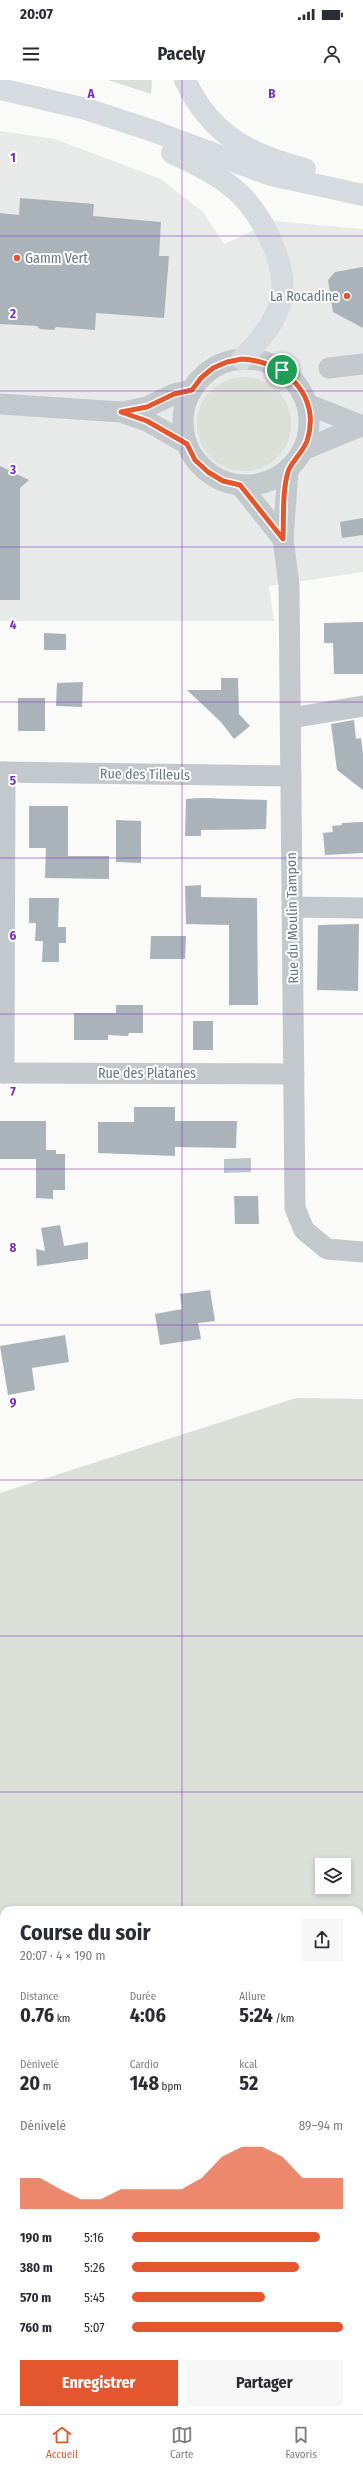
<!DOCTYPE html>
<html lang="fr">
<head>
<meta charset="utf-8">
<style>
	:root { --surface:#fff; --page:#f7f7f7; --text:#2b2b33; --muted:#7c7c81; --line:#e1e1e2; --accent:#e4572e }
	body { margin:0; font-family:"Fira Sans Condensed",sans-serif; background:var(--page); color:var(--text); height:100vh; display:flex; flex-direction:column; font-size:15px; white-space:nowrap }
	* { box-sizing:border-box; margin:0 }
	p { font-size:13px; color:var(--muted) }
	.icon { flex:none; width:22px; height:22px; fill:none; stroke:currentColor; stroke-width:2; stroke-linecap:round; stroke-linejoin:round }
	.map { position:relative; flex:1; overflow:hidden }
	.panel { position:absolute; left:0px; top:1826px; width:363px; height:508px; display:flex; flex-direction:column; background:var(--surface); border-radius:12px 12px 0 0; box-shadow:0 2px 6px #0003 }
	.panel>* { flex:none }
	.controls { position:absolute; left:315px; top:1778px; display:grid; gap:8px }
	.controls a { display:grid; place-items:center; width:36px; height:36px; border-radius:0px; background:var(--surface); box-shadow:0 2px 6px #0003; font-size:20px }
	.pin { position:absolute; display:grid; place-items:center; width:34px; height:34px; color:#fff; margin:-17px; border:2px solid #fff; border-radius:50%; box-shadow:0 1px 4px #0007 }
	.round { display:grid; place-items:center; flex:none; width:42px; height:42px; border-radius:0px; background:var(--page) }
	.overview { display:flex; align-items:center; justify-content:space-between; height:68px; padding:0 20px }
	h1 { font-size:22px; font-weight:700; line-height:30px }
	.figures { display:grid; grid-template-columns:repeat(3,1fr); gap:6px; height:68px; padding:4px 20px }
	.figures div { display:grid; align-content:center }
	.figures b { font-size:20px; font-weight:700 }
	.figures small { font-size:11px; font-weight:400 }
	.figures p { font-size:11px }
	.chart { height:112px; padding:8px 20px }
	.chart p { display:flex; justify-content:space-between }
	.chart svg { width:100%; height:72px; margin-top:4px; fill:var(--accent); opacity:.7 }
	.button { display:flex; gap:8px; margin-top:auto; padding:8px 20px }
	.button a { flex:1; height:46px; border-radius:0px; background:var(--accent); color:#fff; font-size:16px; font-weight:700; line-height:46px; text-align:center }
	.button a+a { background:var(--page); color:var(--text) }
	ul { padding:0 20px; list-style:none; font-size:13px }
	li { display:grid; grid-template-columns:64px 48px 1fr; align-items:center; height:30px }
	li i { height:10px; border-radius:5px; background:var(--accent) }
	.status { display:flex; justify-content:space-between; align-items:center; height:28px; padding:0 20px; background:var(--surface); direction:ltr }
	.status svg { height:11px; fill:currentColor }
	header { display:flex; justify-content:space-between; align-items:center; height:52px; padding:0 20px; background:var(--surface); font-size:18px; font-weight:700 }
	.dock { display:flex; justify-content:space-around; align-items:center; height:56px; border-top:1px solid var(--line); background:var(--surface); font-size:11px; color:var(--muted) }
	.dock a { display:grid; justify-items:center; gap:2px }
	.dock .selected { color:var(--accent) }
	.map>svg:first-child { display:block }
	.built { fill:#e8e9e9 }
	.green { fill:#dadfd7; fill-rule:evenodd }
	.water { fill:#bbc7cb }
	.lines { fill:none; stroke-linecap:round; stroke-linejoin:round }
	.river { stroke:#bbc7cb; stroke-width:35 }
	.building { fill:#aab3b9 }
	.minor { stroke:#c3c8cc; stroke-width:21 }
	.highway { stroke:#d6dbdf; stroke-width:22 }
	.route-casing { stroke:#fff; stroke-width:8 }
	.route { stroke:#e4572e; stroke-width:5 }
	.grid { fill:none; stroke:#7b2cbf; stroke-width:1; stroke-opacity:0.55 }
	.poi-dot { fill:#e4572e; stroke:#fff; stroke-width:1.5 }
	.labels { text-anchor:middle; stroke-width:4; stroke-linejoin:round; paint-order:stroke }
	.poi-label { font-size:14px; fill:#657683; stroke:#fff; text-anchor:start }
	.street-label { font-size:14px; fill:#657683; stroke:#fff }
	.grid-label { font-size:13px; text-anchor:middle; font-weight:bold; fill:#7b2cbf; stroke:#fff; stroke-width:4; stroke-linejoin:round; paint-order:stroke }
</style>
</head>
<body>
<div class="status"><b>20:07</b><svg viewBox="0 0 49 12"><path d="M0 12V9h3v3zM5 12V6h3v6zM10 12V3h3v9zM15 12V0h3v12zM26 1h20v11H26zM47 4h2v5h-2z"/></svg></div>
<header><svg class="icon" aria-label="menu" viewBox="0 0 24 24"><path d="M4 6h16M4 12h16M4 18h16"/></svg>Pacely<svg class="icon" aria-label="person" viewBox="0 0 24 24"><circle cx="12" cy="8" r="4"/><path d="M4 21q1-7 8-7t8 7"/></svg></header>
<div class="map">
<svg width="363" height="2334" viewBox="0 0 363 2334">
	<rect width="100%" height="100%" fill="#fafaf8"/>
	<path class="built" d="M 0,51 L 55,59 L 161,99 L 203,132 L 224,164 L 274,141 L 363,149 L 363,492 L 269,506 L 274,541 L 0,541 Z"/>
	<g class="green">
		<path d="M 108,0 L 152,0 L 151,14 Z"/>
		<circle cx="244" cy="344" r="47"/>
		<path d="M 296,1318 L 363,1319 L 363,2264 L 359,2264 L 359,1830 L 4,1830 L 4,2330 L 294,2330 L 293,2334 L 0,2334 L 0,1413 ZM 322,1785 L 344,1785 L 344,1807 L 322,1807 Z"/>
	</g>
	<path class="water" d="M 251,1078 L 251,1092 L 224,1093 L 224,1079 Z"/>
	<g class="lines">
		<g class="river">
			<path d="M 0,2283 L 4,2283"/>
			<path d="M 359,2293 L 363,2293"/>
		</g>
	</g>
	<g class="building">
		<path d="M 20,118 L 94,124 L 93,136 L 161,142 L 159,176 L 169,176 L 164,238 L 96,233 L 95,250 L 56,247 L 54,250 L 40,249 L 37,246 L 0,244 L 0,133 L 19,135 Z"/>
		<path d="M 363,187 L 363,248 L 333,232 L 328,200 L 335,192 Z"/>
		<path d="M 0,386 L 29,400 L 20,408 L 20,520 L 0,520 Z"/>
		<path d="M 363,438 L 363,455 L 342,458 L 340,442 Z"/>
		<path d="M 363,542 L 363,594 L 334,594 L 333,563 L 324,563 L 324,543 Z"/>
		<path d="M 44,553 L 66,554 L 66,570 L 44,570 Z"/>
		<path d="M 221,598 L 238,598 L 239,634 L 250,646 L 234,659 L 221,642 L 187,610 L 221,610 Z"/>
		<path d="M 83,602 L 82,627 L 56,626 L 57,603 Z"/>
		<rect x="18" y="618" width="27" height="33"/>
		<path d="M 354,640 L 356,659 L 361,658 L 363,673 L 363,710 L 337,690 L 331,644 Z"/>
		<path d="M 202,718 L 267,720 L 266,749 L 201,750 L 201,756 L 185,756 L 186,719 Z"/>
		<path d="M 29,726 L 68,726 L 68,776 L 109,776 L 109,799 L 45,798 L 46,768 L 29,768 Z"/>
		<path d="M 116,740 L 141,741 L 141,783 L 116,782 Z"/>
		<path d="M 363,742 L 363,773 L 325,775 L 323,753 L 333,752 L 332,746 L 342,745 L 342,743 Z"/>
		<path d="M 201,805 L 201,817 L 257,818 L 258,925 L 229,925 L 229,845 L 186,844 L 185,806 Z"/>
		<path d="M 29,818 L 59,818 L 58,847 L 66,847 L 66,863 L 59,863 L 59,882 L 42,882 L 43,861 L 35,861 L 36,843 L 29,843 Z"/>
		<path d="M 359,844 L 358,911 L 317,910 L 318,845 Z"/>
		<path d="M 151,856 L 186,856 L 185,879 L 150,879 Z"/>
		<path d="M 116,925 L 143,925 L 143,953 L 129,953 L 128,956 L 108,955 L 108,960 L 74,960 L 74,933 L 116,933 Z"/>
		<rect x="193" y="941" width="20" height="29"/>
		<path d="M 134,1027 L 175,1027 L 175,1041 L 237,1041 L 236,1068 L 175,1067 L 175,1076 L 98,1073 L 98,1042 L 134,1042 Z"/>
		<path d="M 0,1041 L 46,1041 L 46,1070 L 56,1070 L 56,1074 L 65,1074 L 65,1110 L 53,1110 L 53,1119 L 36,1118 L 36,1079 L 0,1079 Z"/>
		<path d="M 234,1116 L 258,1116 L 259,1144 L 235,1144 Z"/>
		<path d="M 60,1145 L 64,1166 L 88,1162 L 88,1179 L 37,1186 L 36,1169 L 45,1171 L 41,1148 Z"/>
		<path d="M 210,1210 L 215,1241 L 198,1243 L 201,1259 L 160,1265 L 155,1234 L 182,1229 L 180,1214 Z"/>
		<path d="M 65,1255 L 69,1282 L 32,1288 L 35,1310 L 8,1315 L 0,1266 Z"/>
	</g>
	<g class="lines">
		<g class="minor">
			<circle cx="246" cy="342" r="63"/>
			<path d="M 329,288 L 363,284"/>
			<path d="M 0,324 L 121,332 L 147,341 L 187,364"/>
			<path d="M 307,324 L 360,345"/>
			<path d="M 122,332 L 147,327 L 174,314 L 192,310"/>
			<path d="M 303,370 L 363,345"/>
			<path d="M 288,390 L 283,459 L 289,505 L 295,1128 L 304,1150 L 327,1169 L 363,1172"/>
			<path d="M 240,405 L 283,459"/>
			<path d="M 291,638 L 363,626"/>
			<path d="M 0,692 L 291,696"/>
			<path d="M 292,827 L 363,828"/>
			<path d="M 0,993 L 294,994"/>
			<path d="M 4,993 L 5,692"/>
		</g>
		<g class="highway">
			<path d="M 185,0 C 210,54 249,75 305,89"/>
			<path d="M 0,9 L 86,29 L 153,51 L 271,95 L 363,115"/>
			<path d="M 172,73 C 196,84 223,97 242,116 C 264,140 286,182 282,215 C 278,240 259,262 242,279"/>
		</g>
	</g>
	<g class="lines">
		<defs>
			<path id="route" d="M 242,279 C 285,281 322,316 307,361 C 303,372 289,385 288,392 C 282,412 284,437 283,459 L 240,405 L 223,401 L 208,392 L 195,380 L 187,364 L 147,341 L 121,332 L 147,327 L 174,314 L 192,310 L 201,298 L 213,288 L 227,282 Z"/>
		</defs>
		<use href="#route" class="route-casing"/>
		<use href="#route" class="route"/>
	</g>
	<path class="grid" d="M 182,0 L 182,1830M 0,156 L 363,156M 0,311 L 363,311M 0,467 L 363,467M 0,622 L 363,622M 0,778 L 363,778M 0,934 L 363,934M 0,1089 L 363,1089M 0,1245 L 363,1245M 0,1400 L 363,1400M 0,1556 L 363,1556M 0,1712 L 363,1712M 0,1867 L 4,1867M 359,1867 L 363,1867M 0,2023 L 4,2023M 359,2023 L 363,2023M 0,2178 L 4,2178M 359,2178 L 363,2178M 182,2330 L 182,2334"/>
	<g class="poi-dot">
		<circle cx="17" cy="178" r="4"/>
		<circle cx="347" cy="216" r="4"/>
	</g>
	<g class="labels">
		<g class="poi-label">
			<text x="25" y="183">Gamm Vert</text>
			<text x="339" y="221" text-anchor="end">La Rocadine</text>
		</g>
		<g class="street-label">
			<text transform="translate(145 694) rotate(1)" y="5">Rue des Tilleuls</text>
			<text transform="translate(292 838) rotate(-91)" y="5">Rue du Moulin Tampon</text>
			<text x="147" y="998">Rue des Platanes</text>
		</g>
	</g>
	<g class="grid-label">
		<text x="91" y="18">A</text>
		<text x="272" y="18">B</text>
		<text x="13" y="82">1</text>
		<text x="13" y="238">2</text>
		<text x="13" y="394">3</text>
		<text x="13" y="549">4</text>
		<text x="13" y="705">5</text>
		<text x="13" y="860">6</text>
		<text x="13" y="1016">7</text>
		<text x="13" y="1172">8</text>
		<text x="13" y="1327">9</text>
	</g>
</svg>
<div class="controls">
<a><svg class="icon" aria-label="layers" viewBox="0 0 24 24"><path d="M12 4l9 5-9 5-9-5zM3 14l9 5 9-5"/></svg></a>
</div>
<div class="pin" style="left:282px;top:290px;background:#1e9e55"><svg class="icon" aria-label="arrive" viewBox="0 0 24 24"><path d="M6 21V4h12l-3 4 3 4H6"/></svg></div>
<section class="panel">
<div class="overview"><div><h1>Course du soir</h1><p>20:07 · 4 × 190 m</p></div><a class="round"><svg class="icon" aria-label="share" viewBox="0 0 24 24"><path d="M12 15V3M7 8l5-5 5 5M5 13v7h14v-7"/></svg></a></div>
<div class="figures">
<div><p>Distance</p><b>0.76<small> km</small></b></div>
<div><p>Durée</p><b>4:06</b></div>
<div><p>Allure</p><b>5:24<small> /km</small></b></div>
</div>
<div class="figures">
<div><p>Dénivelé</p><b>20<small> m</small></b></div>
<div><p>Cardio</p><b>148<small> bpm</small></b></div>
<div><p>kcal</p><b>52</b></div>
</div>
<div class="chart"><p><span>Dénivelé</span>89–94 m</p>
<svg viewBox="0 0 160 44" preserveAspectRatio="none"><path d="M0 44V25L10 25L20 32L30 38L40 38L50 32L60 32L70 32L80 32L90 25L100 12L110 6L120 6L130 12L140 25L150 25L160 25V44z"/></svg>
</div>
<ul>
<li><b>190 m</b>5:16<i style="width:89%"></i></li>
<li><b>380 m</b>5:26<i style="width:79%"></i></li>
<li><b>570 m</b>5:45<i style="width:63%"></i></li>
<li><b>760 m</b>5:07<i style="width:100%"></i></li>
</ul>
<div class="button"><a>Enregistrer</a><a>Partager</a></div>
</section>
</div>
<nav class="dock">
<a class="selected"><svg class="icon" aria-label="home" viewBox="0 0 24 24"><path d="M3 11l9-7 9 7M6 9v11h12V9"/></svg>Accueil</a>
<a><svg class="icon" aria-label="map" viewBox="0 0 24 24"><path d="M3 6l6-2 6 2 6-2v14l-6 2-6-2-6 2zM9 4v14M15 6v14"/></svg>Carte</a>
<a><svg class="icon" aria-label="saved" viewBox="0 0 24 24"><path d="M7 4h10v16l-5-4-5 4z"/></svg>Favoris</a>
</nav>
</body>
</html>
